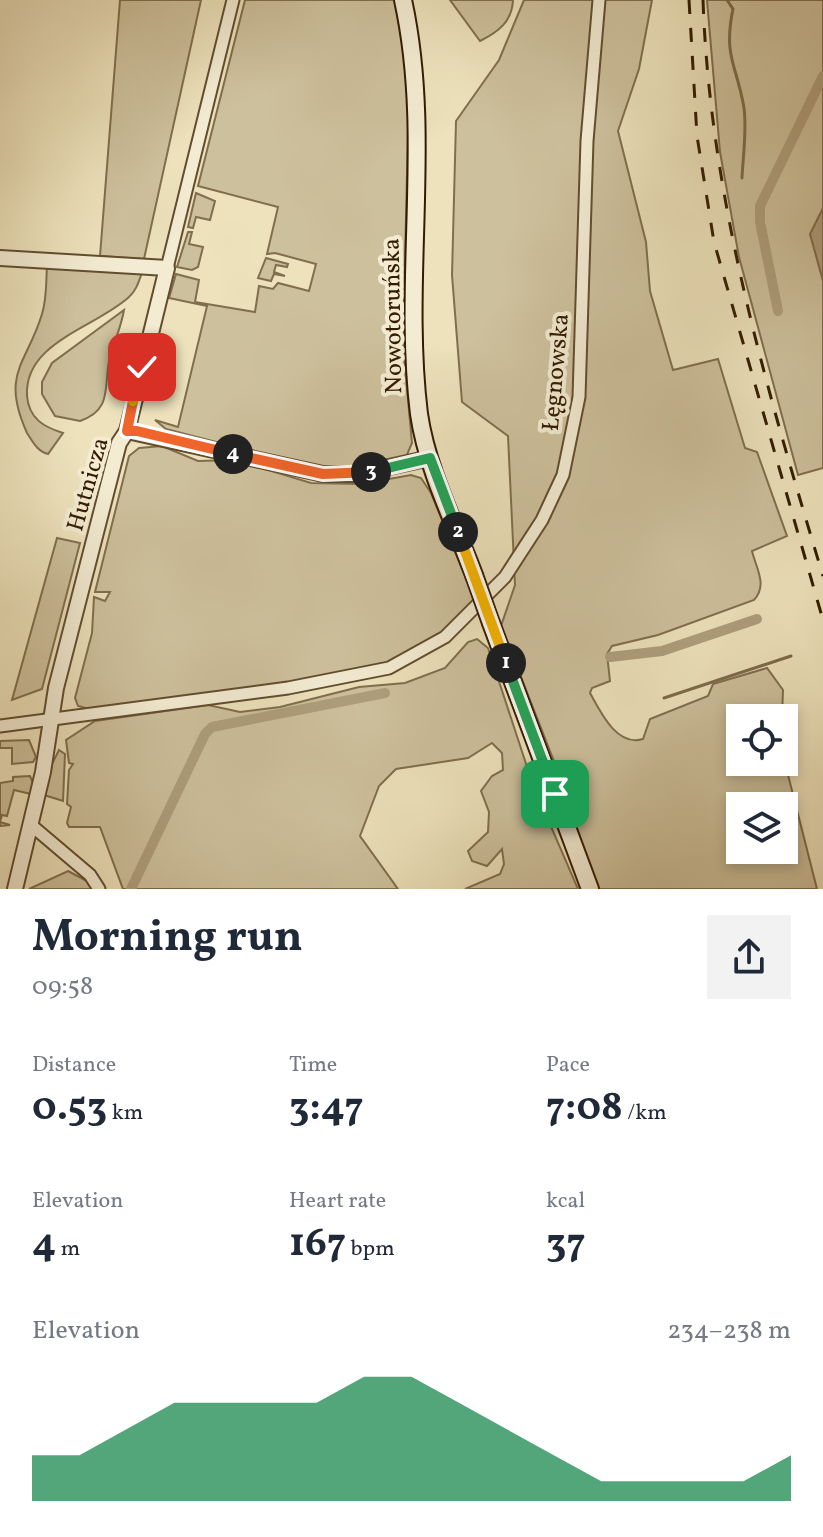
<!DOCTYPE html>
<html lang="en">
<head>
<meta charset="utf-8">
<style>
	:root { --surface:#fff; --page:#f2f2f3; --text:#1f2937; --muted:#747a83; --accent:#0b8043 }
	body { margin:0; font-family:Vollkorn,serif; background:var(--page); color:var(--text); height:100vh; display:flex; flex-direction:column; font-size:30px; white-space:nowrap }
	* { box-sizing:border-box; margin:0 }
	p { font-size:26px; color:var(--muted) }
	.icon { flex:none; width:44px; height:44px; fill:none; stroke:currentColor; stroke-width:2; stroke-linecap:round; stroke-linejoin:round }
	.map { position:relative; height:889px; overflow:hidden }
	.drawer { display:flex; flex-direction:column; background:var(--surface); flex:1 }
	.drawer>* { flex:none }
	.tools { position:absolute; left:726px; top:704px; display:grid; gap:16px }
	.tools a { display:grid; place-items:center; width:72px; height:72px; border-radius:0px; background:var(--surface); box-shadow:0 4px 12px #0003; font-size:40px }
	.pin { position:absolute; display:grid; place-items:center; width:68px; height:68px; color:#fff; margin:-34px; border-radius:16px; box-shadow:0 4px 12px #0006 }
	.km { position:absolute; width:40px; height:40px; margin:-20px; border-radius:50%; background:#222; color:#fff; font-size:22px; line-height:40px; text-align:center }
	.round { display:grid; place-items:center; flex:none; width:84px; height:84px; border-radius:0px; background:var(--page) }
	.summary { display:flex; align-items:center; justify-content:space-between; height:136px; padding:0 32px }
	h1 { font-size:44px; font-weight:700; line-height:60px }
	.metrics { display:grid; grid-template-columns:repeat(3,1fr); gap:12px; height:136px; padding:8px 32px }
	.metrics div { display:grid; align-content:center }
	.metrics b { font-size:40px; font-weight:700 }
	.metrics small { font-size:22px; font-weight:400 }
	.metrics p { font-size:22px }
	.chart { height:224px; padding:16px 32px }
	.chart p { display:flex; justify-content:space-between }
	.chart svg { width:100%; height:144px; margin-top:8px; fill:var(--accent); opacity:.7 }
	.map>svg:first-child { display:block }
	.green { fill:#cdc09c; stroke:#806e4e; stroke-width:2; fill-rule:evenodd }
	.water { fill:#ae9e7c; stroke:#7d6a4a; stroke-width:2 }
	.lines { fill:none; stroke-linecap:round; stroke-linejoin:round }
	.stream { stroke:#7d6a4a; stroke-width:3 }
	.canal { stroke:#ae9e7c; stroke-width:10 }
	.minor-casing { stroke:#624d2f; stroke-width:15 }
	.tertiary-casing { stroke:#624d2f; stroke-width:18 }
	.secondary-casing { stroke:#331b00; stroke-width:20 }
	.minor { stroke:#f3ecd3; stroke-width:11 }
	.tertiary { stroke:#f3ecd3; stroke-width:14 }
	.secondary { stroke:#f3ecd3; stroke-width:16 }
	.rail { stroke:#331b00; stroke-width:3; stroke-dasharray:14 14; stroke-linecap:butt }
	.secondary-bridge-casing { stroke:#331b00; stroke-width:20; stroke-linecap:butt }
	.secondary-bridge { stroke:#f3ecd3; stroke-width:16 }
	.split-1-casing { stroke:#fff; stroke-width:16 }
	.split-2-casing { stroke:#fff; stroke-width:16 }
	.split-3-casing { stroke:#fff; stroke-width:16 }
	.split-4-casing { stroke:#fff; stroke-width:16 }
	.split-5-casing { stroke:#fff; stroke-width:16 }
	.split-6-casing { stroke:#fff; stroke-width:16 }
	.split-1 { stroke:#22a559; stroke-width:10 }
	.split-2 { stroke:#f5b400; stroke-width:10 }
	.split-3 { stroke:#22a559; stroke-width:10 }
	.split-4 { stroke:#f0652b; stroke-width:10 }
	.split-5 { stroke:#f0652b; stroke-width:10 }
	.split-6 { stroke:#f5b400; stroke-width:10 }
	.labels { text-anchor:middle; stroke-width:8; stroke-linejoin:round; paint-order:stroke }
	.street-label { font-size:24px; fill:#331b00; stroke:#f3ecd3 }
</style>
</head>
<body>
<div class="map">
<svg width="823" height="889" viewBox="0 0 823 889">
	<rect width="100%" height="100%" fill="#ede2bc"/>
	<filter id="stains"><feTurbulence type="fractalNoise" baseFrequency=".0025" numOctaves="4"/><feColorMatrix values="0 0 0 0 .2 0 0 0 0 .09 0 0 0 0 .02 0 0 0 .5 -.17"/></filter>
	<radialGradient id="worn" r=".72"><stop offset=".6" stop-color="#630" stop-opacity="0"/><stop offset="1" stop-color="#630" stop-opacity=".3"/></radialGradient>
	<g class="green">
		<path d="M 120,0 L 201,0 L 144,259 L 100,256 Z"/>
		<path d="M 245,0 L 395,0 L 409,87 L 403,346 L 412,443 L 406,457 L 355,468 L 317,468 L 166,429 L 155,420 L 178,427 L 207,306 L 169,298 L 176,274 L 199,280 L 195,302 L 255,312 L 259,286 L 273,289 L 278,283 L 309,291 L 316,264 L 275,253 L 267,254 L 278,207 L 198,186 Z"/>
		<path d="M 450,0 L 513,0 C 512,22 498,32 480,41 Z"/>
		<path d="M 524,0 L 652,0 L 639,69 L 618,131 L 646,242 L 650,291 L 673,370 L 718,359 L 745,448 L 757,452 L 787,536 L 752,551 C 756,568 768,585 754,600 L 658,635 L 612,646 L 607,654 L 610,681 L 592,688 L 590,693 C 601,713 617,747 643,739 L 650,719 L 708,696 L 713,684 L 767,668 L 783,690 L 782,718 L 740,718 L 740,762 L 784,762 L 784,759 L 817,889 L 597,889 L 559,774 L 501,626 L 515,585 L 508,436 L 462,402 L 452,275 L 456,121 L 499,60 ZM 740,806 L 784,806 L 784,850 L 740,850 Z"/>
		<path d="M 707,0 L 823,0 L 823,468 L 798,475 L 739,257 L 720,152 Z"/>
		<path d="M 196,193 L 215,201 L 210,220 L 196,217 L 193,228 L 188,227 Z"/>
		<path d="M 188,232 L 192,232 L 189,244 L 203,247 L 198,267 L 192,270 L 177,267 Z"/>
		<path d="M 266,258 L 288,264 L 287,267 L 276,265 L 274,272 L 285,276 L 274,274 L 271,281 L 258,278 Z"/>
		<path d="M 47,265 L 143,270 C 139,280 137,290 129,297 C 95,328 24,342 27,396 C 29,419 44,427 63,433 L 48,454 C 37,451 33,442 27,433 C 0,373 27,364 42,314 C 47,298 46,281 47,265 Z"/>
		<path d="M 124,310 C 121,328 113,344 109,361 C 104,388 112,410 80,421 L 55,416 L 42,394 L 42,382 L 52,363 Z"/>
		<path d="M 162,446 L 198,461 L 235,460 L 311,483 L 361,484 L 411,475 L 421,478 L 431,493 L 476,602 L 444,631 L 391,662 L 296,684 L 93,710 L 78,706 L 75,698 L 92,633 L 94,597 L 105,601 L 110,592 L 95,592 L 129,456 L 139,448 Z"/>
		<path d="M 57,538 L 80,543 L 42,689 L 12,700 Z"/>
		<path d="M 477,639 L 488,648 L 533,785 L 578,889 L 465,889 L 500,874 L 504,864 L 502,849 L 487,866 L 472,861 L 468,851 L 488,832 L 489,812 L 481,791 L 492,776 L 503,770 L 502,753 L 492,743 L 468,758 L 396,769 L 379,786 L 360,836 L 398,889 L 123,889 L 100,827 L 69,827 L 67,823 L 71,807 L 67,804 L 69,770 L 73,764 L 69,763 L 66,740 L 95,721 L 208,705 L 240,712 L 280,707 L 359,687 L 405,683 L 445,668 L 468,642 Z"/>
		<path d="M 29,740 L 36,757 L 33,762 L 12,764 L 12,748 L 0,748 L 0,741 Z"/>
		<path d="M 59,750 L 65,754 L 63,801 L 44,795 L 51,766 Z"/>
		<path d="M 30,776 L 33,783 L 31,794 L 14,790 L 7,816 L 2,815 L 0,822 L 10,825 L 0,826 L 0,783 L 13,781 L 13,777 Z"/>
		<path d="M 68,871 L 87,881 L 92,889 L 29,889 Z"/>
	</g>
	<path class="water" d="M 823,208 L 823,281 L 810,234 Z"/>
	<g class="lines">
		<g class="stream">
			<path d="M 727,0 L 733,9 C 723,57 737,65 744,108 C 747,130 743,156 742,178"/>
			<path d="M 664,698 L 791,656"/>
		</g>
		<g class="canal">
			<path d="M 778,311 L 760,222 L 760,206 L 823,76"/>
			<path d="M 610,657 L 662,651 L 757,619"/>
			<path d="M 131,889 L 205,734 L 212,727 L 385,693"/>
		</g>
		<defs>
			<g id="minor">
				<path d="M 167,268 L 233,0"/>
				<path d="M 0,726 L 288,688 L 389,668 L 445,637 L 505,577 L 542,520 L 563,475 L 579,397 L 587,141 L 599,0"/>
				<path d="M 31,825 L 90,875 L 99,889"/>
			</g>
			<g id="tertiary">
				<path d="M 0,258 L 167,268 L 127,431 L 119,443 L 56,688 L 43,772 L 15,889"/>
				<path d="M 127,431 L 323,474 L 357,474 L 430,458"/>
			</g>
			<g id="secondary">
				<path d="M 403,0 C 433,136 402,276 419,414 C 427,469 455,524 474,575"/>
				<path d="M 491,623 L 590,889"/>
			</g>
		</defs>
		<use href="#minor" class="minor-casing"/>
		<use href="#tertiary" class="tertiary-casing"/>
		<use href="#secondary" class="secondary-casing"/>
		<use href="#minor" class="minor"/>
		<use href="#tertiary" class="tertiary"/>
		<use href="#secondary" class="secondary"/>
		<g class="rail">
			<path d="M 689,0 L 697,136 L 714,242 L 823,620"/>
			<path d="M 703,0 C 710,199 766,387 823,576"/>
		</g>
		<defs>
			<path id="secondary-bridge" d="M 474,575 L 491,623"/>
		</defs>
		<use href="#secondary-bridge" class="secondary-bridge-casing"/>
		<use href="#secondary-bridge" class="secondary-bridge"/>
	</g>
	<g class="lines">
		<defs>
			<path id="split-1" d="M 506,663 L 555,794"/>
			<path id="split-2" d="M 458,532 L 506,663"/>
			<path id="split-3" d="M 371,472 L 430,458 L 458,532"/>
			<path id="split-4" d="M 233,454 L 323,474 L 371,472"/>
			<path id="split-5" d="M 133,401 L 127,431 L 137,431 L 233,454"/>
			<path id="split-6" d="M 133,401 L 142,367"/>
		</defs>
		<use href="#split-1" class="split-1-casing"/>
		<use href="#split-2" class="split-2-casing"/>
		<use href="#split-3" class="split-3-casing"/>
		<use href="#split-4" class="split-4-casing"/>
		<use href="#split-5" class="split-5-casing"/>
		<use href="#split-6" class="split-6-casing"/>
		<use href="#split-1" class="split-1"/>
		<use href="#split-2" class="split-2"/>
		<use href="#split-3" class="split-3"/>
		<use href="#split-4" class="split-4"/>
		<use href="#split-5" class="split-5"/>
		<use href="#split-6" class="split-6"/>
	</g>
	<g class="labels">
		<g class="street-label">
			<text transform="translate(392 316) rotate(-91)" y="8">Nowotoruńska</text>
			<text transform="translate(555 372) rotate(-85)" y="8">Łęgnowska</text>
			<text transform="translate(87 484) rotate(-74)" y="8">Hutnicza</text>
		</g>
	</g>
	<rect width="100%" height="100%" filter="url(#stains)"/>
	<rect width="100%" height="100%" fill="url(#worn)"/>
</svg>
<div class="tools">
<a><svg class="icon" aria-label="locate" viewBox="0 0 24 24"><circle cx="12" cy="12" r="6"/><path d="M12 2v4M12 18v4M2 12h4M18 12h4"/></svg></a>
<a><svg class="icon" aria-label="layers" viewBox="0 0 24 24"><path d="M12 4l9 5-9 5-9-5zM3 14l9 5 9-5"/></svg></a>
</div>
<div class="pin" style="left:555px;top:794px;background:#1e9e55"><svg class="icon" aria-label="arrive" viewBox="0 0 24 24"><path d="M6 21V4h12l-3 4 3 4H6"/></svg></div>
<div class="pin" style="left:142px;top:367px;background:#d93025"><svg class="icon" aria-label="check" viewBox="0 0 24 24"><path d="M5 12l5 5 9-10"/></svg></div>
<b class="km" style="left:506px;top:663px">1</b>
<b class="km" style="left:458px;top:532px">2</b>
<b class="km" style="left:371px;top:472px">3</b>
<b class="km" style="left:233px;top:454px">4</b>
</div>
<section class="drawer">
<div class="summary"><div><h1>Morning run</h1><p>09:58</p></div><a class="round"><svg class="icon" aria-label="share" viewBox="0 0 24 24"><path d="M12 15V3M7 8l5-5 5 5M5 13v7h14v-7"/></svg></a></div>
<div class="metrics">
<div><p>Distance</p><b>0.53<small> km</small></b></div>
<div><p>Time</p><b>3:47</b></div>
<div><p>Pace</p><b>7:08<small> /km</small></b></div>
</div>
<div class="metrics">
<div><p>Elevation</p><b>4<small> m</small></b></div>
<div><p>Heart rate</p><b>167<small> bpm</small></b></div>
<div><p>kcal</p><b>37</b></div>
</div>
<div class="chart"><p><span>Elevation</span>234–238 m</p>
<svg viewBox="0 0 160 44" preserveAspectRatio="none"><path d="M0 44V30L10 30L20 22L30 14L40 14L50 14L60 14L70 6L80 6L90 14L100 22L110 30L120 38L130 38L140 38L150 38L160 30V44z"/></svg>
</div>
</section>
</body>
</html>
